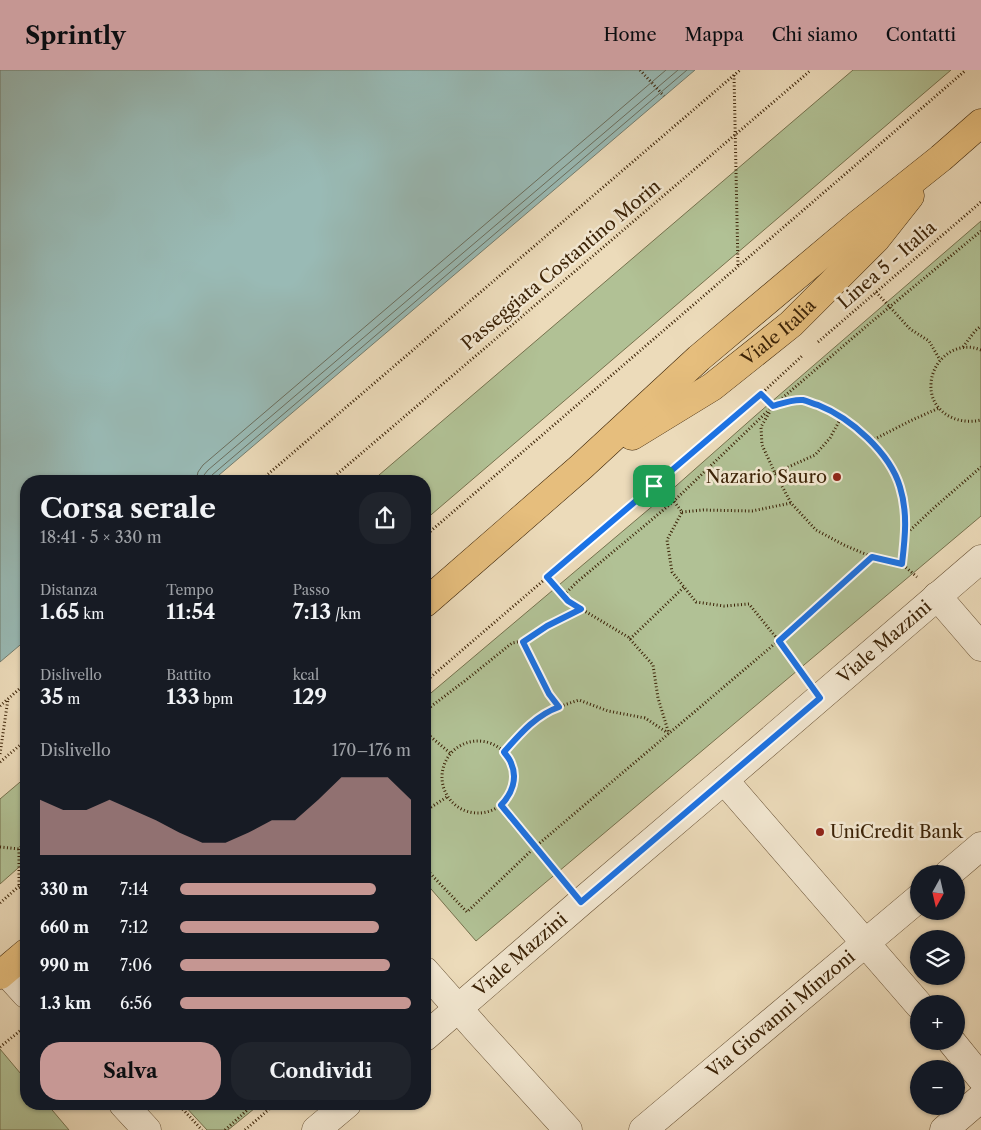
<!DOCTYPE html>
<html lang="it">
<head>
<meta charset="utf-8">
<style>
	:root { --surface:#171b24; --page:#20242c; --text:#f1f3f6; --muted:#9ea1a6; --accent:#c59692 }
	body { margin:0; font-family:"Libre Caslon Text",serif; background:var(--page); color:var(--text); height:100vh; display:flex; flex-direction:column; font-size:19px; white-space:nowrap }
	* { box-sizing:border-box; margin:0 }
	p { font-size:16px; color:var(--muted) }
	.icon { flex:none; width:28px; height:28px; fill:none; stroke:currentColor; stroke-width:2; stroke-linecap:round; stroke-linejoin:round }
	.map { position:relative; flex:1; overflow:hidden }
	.drawer { position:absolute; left:20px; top:405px; width:411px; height:635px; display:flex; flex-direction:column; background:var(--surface); border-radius:20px; box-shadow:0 1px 4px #0004 }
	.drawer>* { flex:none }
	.needle { width:32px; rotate:188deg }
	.controls { position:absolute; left:910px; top:795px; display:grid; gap:10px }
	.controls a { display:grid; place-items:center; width:55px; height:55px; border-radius:50%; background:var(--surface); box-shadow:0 1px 4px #0004; font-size:25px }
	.pin { position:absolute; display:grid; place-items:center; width:42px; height:42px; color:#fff; margin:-21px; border-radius:10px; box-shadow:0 2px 8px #0006 }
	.round { display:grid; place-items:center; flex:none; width:52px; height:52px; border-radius:20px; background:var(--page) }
	.overview { display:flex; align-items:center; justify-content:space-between; height:85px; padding:0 20px }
	h1 { font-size:28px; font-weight:700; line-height:38px }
	.stats { display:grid; grid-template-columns:repeat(3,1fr); gap:8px; height:85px; padding:5px 20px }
	.stats div { display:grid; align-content:center }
	.stats b { font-size:21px; font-weight:700 }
	.stats small { font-size:14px; font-weight:400 }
	.stats p { font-size:14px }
	.chart { height:140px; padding:10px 20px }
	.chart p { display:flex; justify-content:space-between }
	.chart svg { width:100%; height:90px; margin-top:5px; fill:var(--accent); opacity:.7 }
	.button { display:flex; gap:10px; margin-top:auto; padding:10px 20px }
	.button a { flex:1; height:58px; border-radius:20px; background:var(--accent); color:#111; font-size:20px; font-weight:700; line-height:58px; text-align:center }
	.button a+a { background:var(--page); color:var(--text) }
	ul { padding:0 20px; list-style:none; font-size:16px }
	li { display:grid; grid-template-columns:80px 60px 1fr; align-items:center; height:38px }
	li i { height:12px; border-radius:6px; background:var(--accent) }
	header { display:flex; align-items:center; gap:30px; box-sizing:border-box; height:70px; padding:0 25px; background:var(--accent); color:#111 }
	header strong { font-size:24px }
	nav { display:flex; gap:28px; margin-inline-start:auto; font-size:18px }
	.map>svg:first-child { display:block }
	.green { fill:#b1c195; stroke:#76724e }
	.water { fill:#99bab5; stroke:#737d6f }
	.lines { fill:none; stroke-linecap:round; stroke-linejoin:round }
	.shore { stroke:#6a6e5e; stroke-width:1 }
	.minor-casing { stroke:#675033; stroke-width:29 }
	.major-casing { stroke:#3b2206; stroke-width:29 }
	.path { stroke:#3b2206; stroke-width:3; stroke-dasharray:1 2.5; stroke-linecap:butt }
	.minor { stroke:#f3e8d2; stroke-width:28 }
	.major { stroke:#e6be7d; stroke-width:28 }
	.route-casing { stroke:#fff; stroke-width:10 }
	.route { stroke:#1a73e8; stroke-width:6 }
	.poi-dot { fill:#8f2418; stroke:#f3e8d2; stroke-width:2 }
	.labels { text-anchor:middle; stroke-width:5; stroke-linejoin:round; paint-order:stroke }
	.street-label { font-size:18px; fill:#3b2206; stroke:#f3e8d2 }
	.poi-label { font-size:18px; fill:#3b2206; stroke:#f3e8d2; text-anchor:end }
</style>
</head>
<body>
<header>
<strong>Sprintly</strong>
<nav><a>Home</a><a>Mappa</a><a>Chi siamo</a><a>Contatti</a></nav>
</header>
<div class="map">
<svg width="981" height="1060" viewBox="0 0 981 1060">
	<rect width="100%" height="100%" fill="#ecdbba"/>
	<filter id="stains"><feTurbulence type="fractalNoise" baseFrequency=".004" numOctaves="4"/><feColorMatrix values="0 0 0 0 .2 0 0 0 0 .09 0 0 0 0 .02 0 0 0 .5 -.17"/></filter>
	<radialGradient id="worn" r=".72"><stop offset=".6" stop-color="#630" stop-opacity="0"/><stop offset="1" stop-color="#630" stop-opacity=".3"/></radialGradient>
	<g class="green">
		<path d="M 853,0 L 951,0 L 425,450 L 425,411 L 372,411 Z"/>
		<path d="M 981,151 L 981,446 L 476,871 L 425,812 L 425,628 L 668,423 L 755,346 Z"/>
		<path d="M 26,707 L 26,791 L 0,814 L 0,729 Z"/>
		<path d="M 0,979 L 26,1010 L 26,1034 L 47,1034 L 69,1060 L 0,1060 Z"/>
		<path d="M 183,1034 L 260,1034 L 228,1060 L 207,1060 Z"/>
	</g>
	<path class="water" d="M 0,0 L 695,0 L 212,411 L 26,411 L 26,570 L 0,592 Z"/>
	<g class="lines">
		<g class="shore">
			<path d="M 196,411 L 198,402 L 203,395 L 666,0"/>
			<path d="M 203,411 L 204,405 L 208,400 L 678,0"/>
			<path d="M 210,411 L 210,408 L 212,405 L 687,0"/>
		</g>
		<defs>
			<g id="minor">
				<path d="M 937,526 L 981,577"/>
				<path d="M 724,710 L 919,935"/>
				<path d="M 948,804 L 981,776"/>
				<path d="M 5,901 L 26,924"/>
				<path d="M 425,901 L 479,962 L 568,1060"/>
				<path id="s1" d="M 425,967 L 581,832 L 724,710 L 981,489"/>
				<path d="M 951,971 L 981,1008"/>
				<path d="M 123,1034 L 147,1060"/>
				<path d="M 316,1060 L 347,1034"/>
				<path id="s2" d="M 643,1060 L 919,828"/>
				<path d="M 944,1060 L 981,1028"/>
			</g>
			<g id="major">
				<path id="s3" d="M 632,366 L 712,317 L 791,254 L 876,169 L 910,126"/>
				<path d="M 425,533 L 581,397 L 699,288 L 857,155 L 941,88 L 981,53"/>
				<path d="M 0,905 L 26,883"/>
			</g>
		</defs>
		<use href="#minor" class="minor-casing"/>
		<use href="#major" class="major-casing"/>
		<g class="path">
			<path d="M 640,0 L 664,26"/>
			<path d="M 734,5 L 738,197"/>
			<path d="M 876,222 L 910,259 L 929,271 L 940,290"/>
			<path d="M 818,272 L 981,132"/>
			<path d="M 963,277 L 975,261 L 981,256"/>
			<path d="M 981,280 C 958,270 933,288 931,313 C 929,341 956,356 981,350"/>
			<path d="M 761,324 L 773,336 L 761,357 L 762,375 L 775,403 L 791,433 L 816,460 L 844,475 L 872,487 L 902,494 L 917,507"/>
			<path d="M 776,335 C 785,332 793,329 802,330 C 807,331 812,333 817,335 C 851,348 887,380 899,415 C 909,440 905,468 902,494"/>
			<path d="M 871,371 L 910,351 L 939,338"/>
			<path d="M 775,403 L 815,385 L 830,368 L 841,348"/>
			<path d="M 260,411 L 740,0"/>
			<path d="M 329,411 L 811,0"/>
			<path d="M 668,423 L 682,442 L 667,470 L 672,502 L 696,532 L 724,536 L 749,534 L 779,571 L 803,605"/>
			<path d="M 682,442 L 703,440 L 752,441 L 791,433"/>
			<path d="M 905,465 L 936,436 L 981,397"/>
			<path d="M 425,466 L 966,0"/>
			<path d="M 547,507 L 568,531 L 628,567 L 653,595 L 658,628 L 669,664"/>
			<path d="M 564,525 L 577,512 L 674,431 L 773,336 L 869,254 L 981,161"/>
			<path d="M 630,569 L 684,517"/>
			<path d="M 425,612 L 761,324 L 802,286"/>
			<path d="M 0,636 L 26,613"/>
			<path d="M 559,637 L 549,624 L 523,571 L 547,556 L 581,539"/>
			<path d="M 425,641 L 466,610 L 512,573 L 523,571"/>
			<path d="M 425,662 L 450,683"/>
			<circle cx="478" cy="707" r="36"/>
			<path d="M 504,682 L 531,653 L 552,639 L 579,630 L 608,641 L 645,648 L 668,663"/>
			<path d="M 0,684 L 8,629"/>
			<path d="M 0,692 L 26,670"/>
			<path d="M 501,735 L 563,810"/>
			<path d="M 425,741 L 447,727"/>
			<path d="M 0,777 L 19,779 L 26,772"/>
			<path d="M 19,779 L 19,816 L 26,825"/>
			<path d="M 425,798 L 467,842 L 535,777 L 791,560 L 872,487"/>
			<path d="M 0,833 L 26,810"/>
			<path d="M 0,977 L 26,956"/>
			<path d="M 178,1034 L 202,1060"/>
			<path d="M 225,1060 L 254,1034"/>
			<path d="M 245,1060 L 275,1034"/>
		</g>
		<use href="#minor" class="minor"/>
		<use href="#major" class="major"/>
	</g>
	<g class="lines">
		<defs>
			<path id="route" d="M 761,324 L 773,336 C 783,333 793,329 803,330 C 808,331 813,334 818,335 C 851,348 890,383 900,417 C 908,443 905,468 902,494 L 872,487 L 779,571 L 820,628 L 581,832 L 501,735 C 512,724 518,708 511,693 C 510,689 506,685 504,682 C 520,664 536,645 559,637 L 549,624 L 523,572 L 547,556 L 581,539 L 568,531 L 547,507 Z"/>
		</defs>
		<use href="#route" class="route-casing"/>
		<use href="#route" class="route"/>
	</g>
	<g class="poi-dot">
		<circle cx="837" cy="407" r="5"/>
		<circle cx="820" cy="762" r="5"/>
	</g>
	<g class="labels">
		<g class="street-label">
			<text transform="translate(561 195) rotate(-40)" y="6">Passeggiata Costantino Morin</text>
			<text transform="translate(887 195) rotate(-41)" y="6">Linea 5 - Italia</text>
			<text dy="6" stroke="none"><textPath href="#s3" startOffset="180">Viale Italia</textPath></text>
			<text dy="6" stroke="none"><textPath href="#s1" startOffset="606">Viale Mazzini</textPath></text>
			<text dy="6" stroke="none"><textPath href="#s1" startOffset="126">Viale Mazzini</textPath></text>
			<text dy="6" stroke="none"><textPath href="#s2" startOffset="180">Via Giovanni Minzoni</textPath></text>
		</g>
		<g class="poi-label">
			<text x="827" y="413">Nazario Sauro</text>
			<text x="830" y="768" text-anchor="start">UniCredit Bank</text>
		</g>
	</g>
	<rect width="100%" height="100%" filter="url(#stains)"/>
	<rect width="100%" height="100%" fill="url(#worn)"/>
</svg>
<div class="controls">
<a><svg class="needle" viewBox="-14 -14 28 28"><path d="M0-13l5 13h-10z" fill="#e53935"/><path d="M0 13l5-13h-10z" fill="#9ea1a6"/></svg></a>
<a><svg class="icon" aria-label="layers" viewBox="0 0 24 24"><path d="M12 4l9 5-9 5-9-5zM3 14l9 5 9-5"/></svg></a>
<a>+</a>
<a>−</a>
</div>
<div class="pin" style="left:654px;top:416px;background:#1e9e55"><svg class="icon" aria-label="arrive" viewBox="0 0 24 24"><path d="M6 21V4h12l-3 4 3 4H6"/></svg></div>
<section class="drawer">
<div class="overview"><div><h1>Corsa serale</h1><p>18:41 · 5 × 330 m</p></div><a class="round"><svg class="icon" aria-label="share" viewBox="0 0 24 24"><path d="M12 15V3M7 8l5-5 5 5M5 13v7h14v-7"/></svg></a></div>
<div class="stats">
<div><p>Distanza</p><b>1.65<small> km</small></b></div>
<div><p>Tempo</p><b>11:54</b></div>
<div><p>Passo</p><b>7:13<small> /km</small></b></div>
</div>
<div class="stats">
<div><p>Dislivello</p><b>35<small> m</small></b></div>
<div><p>Battito</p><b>133<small> bpm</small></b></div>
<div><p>kcal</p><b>129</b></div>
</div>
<div class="chart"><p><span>Dislivello</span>170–176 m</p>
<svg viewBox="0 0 160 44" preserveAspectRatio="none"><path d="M0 44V17L10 22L20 22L30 17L40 22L50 27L60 33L70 38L80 38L90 33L100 27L110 27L120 17L130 6L140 6L150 6L160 17V44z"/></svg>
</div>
<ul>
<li><b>330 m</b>7:14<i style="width:85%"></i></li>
<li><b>660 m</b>7:12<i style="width:86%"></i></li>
<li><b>990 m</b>7:06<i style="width:91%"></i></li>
<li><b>1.3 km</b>6:56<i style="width:100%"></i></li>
</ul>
<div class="button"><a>Salva</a><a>Condividi</a></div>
</section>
</div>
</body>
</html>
